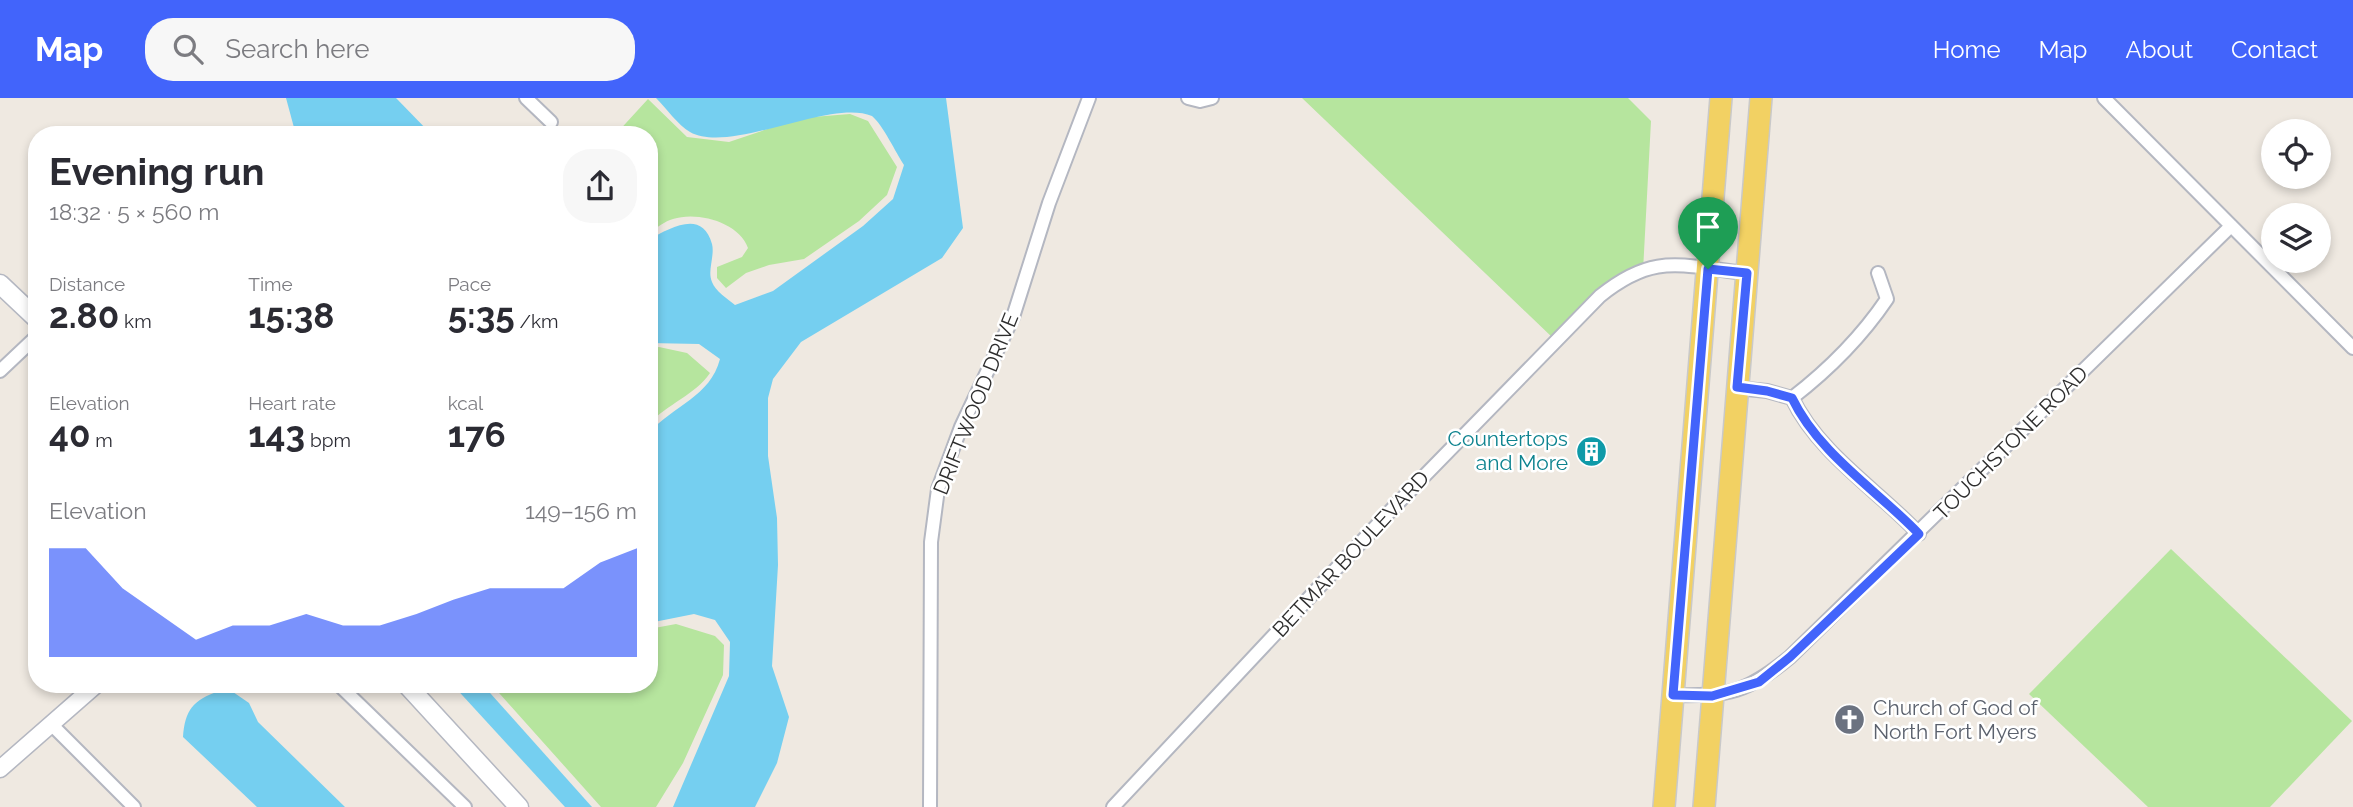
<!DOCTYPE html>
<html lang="en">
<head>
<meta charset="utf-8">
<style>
	:root { --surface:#fff; --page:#f7f7f7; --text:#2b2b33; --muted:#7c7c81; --accent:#4264fb }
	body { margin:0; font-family:Raleway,sans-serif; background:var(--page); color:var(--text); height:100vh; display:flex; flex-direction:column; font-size:26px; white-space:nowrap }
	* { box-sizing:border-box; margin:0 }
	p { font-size:23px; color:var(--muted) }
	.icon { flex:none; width:38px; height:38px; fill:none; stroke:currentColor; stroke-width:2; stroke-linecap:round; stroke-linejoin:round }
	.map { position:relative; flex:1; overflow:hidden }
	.sheet { position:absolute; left:28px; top:28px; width:630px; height:567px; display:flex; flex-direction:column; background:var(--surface); border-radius:28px; box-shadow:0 4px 10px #0003 }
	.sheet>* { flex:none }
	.tools { position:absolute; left:2261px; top:21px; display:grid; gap:14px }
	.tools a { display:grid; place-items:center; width:70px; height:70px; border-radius:50%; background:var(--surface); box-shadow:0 4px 10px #0003; font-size:35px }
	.pin { position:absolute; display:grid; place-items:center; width:60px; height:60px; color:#fff; margin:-72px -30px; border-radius:50% 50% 50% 0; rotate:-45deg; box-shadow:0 0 7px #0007 }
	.pin .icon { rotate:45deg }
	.round { display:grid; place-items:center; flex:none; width:74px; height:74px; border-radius:28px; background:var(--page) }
	.headline { display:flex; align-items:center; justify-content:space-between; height:119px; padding:0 21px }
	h1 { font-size:38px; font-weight:700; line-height:52px }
	.metrics { display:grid; grid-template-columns:repeat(3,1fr); gap:10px; height:119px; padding:7px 21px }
	.metrics div { display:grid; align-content:center }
	.metrics b { font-size:35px; font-weight:700 }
	.metrics small { font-size:19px; font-weight:400 }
	.metrics p { font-size:19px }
	.chart { height:196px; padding:14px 21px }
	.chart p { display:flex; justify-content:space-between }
	.chart svg { width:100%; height:126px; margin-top:7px; fill:var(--accent); opacity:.7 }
	header { display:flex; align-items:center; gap:42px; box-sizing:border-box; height:98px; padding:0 35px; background:var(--accent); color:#fff }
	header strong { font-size:33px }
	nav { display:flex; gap:38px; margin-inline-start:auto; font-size:24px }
	.search { width:490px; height:63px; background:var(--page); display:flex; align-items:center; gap:18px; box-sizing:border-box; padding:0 24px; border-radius:28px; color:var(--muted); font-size:26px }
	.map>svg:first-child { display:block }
	.green { fill:#b6e59e }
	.water { fill:#75cff0 }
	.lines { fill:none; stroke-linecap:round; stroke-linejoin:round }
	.minor-casing { stroke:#b4b7c1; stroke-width:16 }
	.tertiary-casing { stroke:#b4b7c1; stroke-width:19 }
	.secondary-casing { stroke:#b4b7c1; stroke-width:21 }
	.primary-casing { stroke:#c9c9c9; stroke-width:24 }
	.minor { stroke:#fff; stroke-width:12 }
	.tertiary { stroke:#fff; stroke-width:16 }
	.secondary { stroke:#fff; stroke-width:18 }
	.primary { stroke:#f2d163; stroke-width:21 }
	.route-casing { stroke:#fff; stroke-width:14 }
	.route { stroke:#4264fb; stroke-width:9 }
	.labels { text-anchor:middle; stroke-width:5; stroke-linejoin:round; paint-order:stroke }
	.street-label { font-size:21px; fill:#2e2e2e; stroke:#fff }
	.culture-label { font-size:21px; fill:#0d838f; stroke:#fff; text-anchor:end }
	.worship-label { font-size:21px; fill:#5b616d; stroke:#fff; text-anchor:start }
</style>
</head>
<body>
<header>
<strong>Map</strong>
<div class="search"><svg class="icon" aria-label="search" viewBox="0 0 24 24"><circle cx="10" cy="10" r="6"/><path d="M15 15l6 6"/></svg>Search here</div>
<nav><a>Home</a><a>Map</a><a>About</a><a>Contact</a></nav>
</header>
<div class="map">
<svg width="2353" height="709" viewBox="0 0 2353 709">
	<rect width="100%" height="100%" fill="#efe9e1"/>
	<g class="green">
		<path d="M 1302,0 L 1628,0 L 1651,23 L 1643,173 L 1611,187 L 1554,241 Z"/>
		<path d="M 648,1 L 687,39 L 729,44 L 800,20 L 850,16 L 868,23 L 897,69 L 887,97 L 859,123 L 804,161 L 769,167 L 746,175 L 726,190 L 717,180 L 717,169 L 742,159 L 748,150 C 739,124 697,113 673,121 C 665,123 657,130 649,134 L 649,37 L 615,37 Z"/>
		<path d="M 659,249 L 687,255 L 710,275 C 695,297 667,306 649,326 L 649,251 Z"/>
		<path d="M 2171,451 L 2352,623 L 2270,709 L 2148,709 L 2029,596 Z"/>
		<path d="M 676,526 L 715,538 L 724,547 L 723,577 L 683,665 L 656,709 L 601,709 L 491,586 L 649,586 L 649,531 Z"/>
	</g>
	<g class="water">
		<path d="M 286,0 L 396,0 L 432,37 L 296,37 Z"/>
		<path d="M 656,0 L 946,0 L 963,130 L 942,160 L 801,244 L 773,281 L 768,300 L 768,358 L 777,420 L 778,467 L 772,568 L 789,619 L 777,665 L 755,709 L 673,709 L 729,578 L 730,544 L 715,522 L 694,516 L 649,525 L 649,335 C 674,307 710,299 720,261 L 699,246 L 649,245 L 649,141 C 670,131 702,110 712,146 C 715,158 707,173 712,184 C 715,193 728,201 735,207 L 773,193 L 863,128 L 893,101 L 904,67 C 896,55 883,27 872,18 C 830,0 731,57 690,34 C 678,27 666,10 656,0 Z"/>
		<path d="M 452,586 L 482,586 L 592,709 L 565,709 Z"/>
		<path d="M 219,593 L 233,594 L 249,605 L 258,624 L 345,709 L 257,709 L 183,639 C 185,612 193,602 219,593 Z"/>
	</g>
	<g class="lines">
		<defs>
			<g id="minor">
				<path d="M 526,0 L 551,24"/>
				<path d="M 1188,0 L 1200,3 L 1212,0"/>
				<path d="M 2104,0 L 2353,250"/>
				<path d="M 0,273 L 37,238"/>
				<path d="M 1737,290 L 1767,293 L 1792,300 C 1819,356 1878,392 1919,436"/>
				<path d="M 1792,300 C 1827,273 1862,238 1887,201 L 1878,175"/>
				<path d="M 338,586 L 465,709"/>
				<path d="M 1673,597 C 1730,598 1746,595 1790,559 L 2231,128"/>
				<path d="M 51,626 L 134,709"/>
				<path d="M 930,709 L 931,444 L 938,391 L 961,329 L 1013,219 L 1049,105 L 1089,0"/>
				<path d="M 1113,709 L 1395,408 L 1600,198 C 1656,153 1682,169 1747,175"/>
			</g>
			<path id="tertiary" d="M 0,671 L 97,586"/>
			<g id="secondary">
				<path d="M 0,186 L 37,221"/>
				<path d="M 406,586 L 519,709"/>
			</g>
			<g id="primary">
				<path d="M 1664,709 L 1721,0"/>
				<path d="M 1704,709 L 1761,0"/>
			</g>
		</defs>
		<use href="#minor" class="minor-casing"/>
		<use href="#tertiary" class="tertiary-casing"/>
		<use href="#secondary" class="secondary-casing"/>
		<use href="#primary" class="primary-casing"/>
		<use href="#minor" class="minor"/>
		<use href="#tertiary" class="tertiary"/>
		<use href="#secondary" class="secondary"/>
		<use href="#primary" class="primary"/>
	</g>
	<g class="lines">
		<defs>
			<path id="route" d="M 1708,171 L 1747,175 L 1737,289 L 1767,293 L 1792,300 C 1819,356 1877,392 1919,436 L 1790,559 L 1759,584 L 1712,598 L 1673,597 Z"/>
		</defs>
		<use href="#route" class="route-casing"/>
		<use href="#route" class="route"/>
	</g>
	<defs>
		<symbol id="building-disc" viewBox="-11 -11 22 22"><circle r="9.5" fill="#0f9aa8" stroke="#fff"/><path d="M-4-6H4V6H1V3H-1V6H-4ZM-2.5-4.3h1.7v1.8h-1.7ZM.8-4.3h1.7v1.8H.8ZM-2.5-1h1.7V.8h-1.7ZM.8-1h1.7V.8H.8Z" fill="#fff"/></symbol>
		<symbol id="church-disc" viewBox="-11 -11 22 22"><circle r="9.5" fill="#6b7280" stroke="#fff"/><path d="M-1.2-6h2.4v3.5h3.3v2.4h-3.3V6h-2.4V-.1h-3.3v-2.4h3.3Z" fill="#fff"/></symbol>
	</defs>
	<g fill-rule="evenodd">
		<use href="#building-disc" x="1574" y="336" width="35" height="35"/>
		<use href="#church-disc" x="1832" y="604" width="35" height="35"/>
	</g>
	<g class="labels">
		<g class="street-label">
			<text transform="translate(976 306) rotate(-68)" y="7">DRIFTWOOD DRIVE</text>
			<text transform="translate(2011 345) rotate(-45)" y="7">TOUCHSTONE ROAD</text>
			<text transform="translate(1351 456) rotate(-47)" y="7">BETMAR BOULEVARD</text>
		</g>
		<g class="culture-label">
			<text x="1568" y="348">Countertops<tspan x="1568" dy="24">and More</tspan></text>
		</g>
		<g class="worship-label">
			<text x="1873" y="617">Church of God of<tspan x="1873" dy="24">North Fort Myers</tspan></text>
		</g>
	</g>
</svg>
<div class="tools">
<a><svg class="icon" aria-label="locate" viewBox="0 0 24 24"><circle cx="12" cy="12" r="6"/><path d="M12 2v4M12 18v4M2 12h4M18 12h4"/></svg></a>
<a><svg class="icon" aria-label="layers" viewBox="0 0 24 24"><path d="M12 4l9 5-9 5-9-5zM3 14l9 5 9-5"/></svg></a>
</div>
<div class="pin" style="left:1708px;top:171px;background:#1e9e55"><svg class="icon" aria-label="arrive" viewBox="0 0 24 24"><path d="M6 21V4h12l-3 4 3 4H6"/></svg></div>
<section class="sheet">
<div class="headline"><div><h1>Evening run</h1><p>18:32 · 5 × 560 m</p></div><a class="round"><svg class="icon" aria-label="share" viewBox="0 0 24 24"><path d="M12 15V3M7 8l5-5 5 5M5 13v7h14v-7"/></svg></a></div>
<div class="metrics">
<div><p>Distance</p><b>2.80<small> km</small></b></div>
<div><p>Time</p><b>15:38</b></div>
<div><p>Pace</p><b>5:35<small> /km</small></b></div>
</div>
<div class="metrics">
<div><p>Elevation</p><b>40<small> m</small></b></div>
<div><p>Heart rate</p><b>143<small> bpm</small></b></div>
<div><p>kcal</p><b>176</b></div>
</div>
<div class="chart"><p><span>Elevation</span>149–156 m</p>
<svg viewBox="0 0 160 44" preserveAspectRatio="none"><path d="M0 44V6L10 6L20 20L30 29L40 38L50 33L60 33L70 29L80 33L90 33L100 29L110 24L120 20L130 20L140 20L150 11L160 6V44z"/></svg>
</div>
</section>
</div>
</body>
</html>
